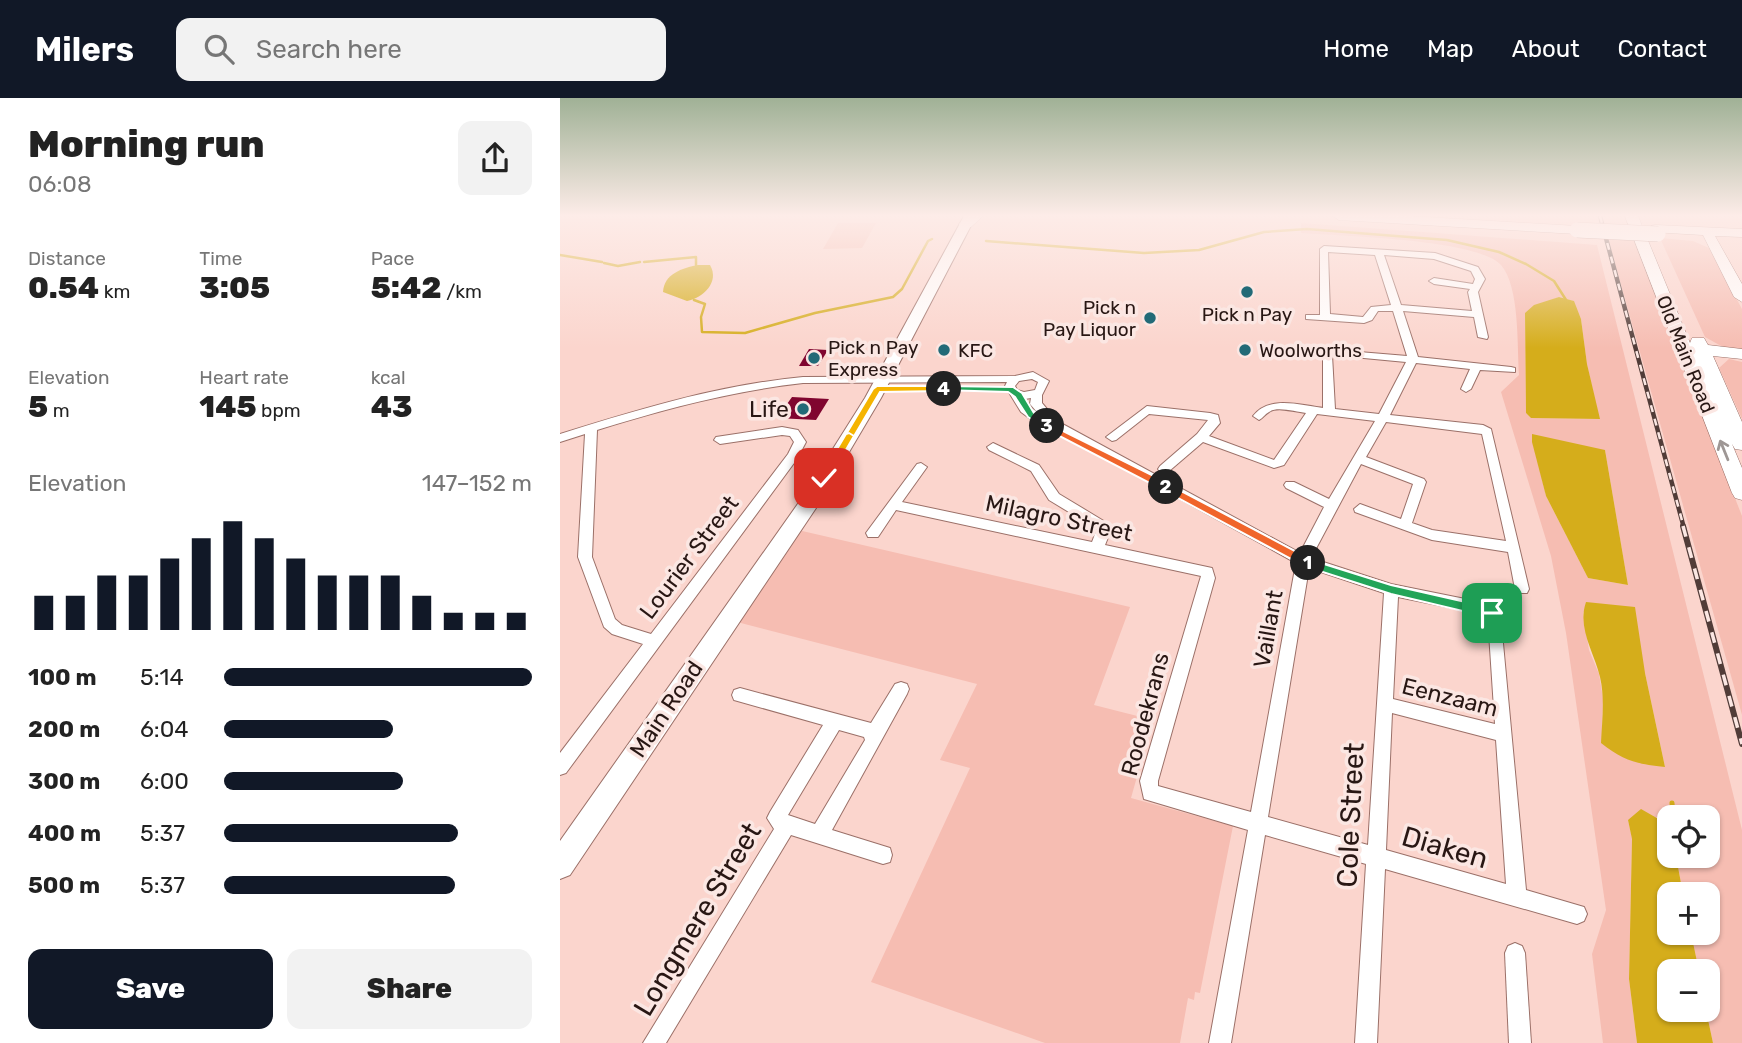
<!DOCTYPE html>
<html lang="en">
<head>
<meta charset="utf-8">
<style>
	:root { --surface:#fff; --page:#f2f2f2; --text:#222; --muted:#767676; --accent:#111827 }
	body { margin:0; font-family:Rubik,sans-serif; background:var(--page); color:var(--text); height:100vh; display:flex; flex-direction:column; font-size:26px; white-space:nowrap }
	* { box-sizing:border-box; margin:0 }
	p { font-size:23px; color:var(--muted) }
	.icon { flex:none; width:38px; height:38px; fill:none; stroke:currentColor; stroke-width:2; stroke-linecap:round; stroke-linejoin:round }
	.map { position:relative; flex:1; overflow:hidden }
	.details { display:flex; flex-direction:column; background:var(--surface); width:560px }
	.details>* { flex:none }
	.buttons { position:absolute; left:1097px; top:707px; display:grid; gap:14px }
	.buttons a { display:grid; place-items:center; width:63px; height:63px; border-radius:14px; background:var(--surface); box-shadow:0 2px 5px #0004; font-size:35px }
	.pin { position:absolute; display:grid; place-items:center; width:60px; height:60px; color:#fff; margin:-30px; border-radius:14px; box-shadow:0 4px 10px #0006 }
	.km { position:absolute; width:35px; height:35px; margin:-18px; border-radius:50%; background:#222; color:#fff; font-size:19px; line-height:35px; text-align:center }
	.round { display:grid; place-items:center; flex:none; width:74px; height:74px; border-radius:14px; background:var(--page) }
	.overview { display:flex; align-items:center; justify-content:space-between; height:119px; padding:0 28px }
	h1 { font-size:38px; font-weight:800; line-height:52px }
	.metrics { display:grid; grid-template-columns:repeat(3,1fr); gap:10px; height:119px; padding:7px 28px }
	.metrics div { display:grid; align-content:center }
	.metrics b { font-size:30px; font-weight:800 }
	.metrics small { font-size:19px; font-weight:400 }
	.metrics p { font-size:19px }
	.chart { height:196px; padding:14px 28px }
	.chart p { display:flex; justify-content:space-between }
	.chart svg { width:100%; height:126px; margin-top:7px; stroke:var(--accent); stroke-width:6 }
	.cta { display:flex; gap:14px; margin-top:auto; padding:14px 28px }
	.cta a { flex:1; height:80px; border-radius:14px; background:var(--accent); color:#fff; font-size:28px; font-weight:800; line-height:80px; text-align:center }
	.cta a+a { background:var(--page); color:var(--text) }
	ul { padding:0 28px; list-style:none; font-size:23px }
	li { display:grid; grid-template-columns:112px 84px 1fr; align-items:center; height:52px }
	li i { height:18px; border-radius:9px; background:var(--accent) }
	header { display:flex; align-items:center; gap:42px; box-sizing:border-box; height:98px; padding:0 35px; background:var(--accent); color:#fff }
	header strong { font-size:33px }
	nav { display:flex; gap:38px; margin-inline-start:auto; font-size:24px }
	.search { width:490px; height:63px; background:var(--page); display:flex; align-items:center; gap:18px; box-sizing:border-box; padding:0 24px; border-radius:14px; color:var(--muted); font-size:26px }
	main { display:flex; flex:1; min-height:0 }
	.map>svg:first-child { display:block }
	.green { fill:#f6bdb2; fill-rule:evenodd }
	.water { fill:#d5ad1b }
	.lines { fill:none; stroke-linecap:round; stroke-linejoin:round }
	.stream-far1 { stroke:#d5ad1b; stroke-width:2.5 }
	.stream { stroke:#d5ad1b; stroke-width:5 }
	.building { fill:#80052f }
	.street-casing { stroke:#9b7068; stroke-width:2 }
	.secondary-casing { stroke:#9b7068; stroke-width:2 }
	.primary-casing { stroke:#9b7068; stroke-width:1 }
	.street { fill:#fff; fill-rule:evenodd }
	.secondary { fill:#fff; fill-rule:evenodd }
	.primary { fill:#fff; fill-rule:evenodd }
	.rail-far1-casing { stroke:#513c38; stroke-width:4.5 }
	.rail-casing { stroke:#513c38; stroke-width:6 }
	.rail-far1 { stroke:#fbe7e3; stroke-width:2.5; stroke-dasharray:7; stroke-linecap:butt }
	.rail { stroke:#fbe7e3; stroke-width:3.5; stroke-dasharray:11; stroke-linecap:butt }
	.primary-bridge-casing { stroke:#9b7068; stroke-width:16; stroke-linecap:butt }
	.primary-bridge { stroke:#fff; stroke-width:15 }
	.oneway { stroke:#9e9795 }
	.split-1 { fill:#22a559; stroke:#fff; stroke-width:2 }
	.split-2 { fill:#f0652b; stroke:#fff; stroke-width:2 }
	.split-3 { fill:#f0652b; stroke:#fff; stroke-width:2 }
	.split-4 { fill:#22a559; stroke:#fff; stroke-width:2 }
	.split-5 { fill:#f5b400; stroke:#fff; stroke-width:2 }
	.split-6 { fill:#f5b400; stroke:#fff; stroke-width:2 }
	.poi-dot { fill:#226a77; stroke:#fbe7e3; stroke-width:2.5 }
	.labels { text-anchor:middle; stroke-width:7; stroke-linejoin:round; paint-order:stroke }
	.far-poi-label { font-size:19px; fill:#281714; stroke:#fbe7e3; text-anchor:start }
	.far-street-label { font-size:19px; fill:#281714; stroke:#fbe7e3 }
	.poi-label { font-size:23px; fill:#281714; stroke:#fbe7e3; text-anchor:end }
	.street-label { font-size:23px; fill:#281714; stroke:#fbe7e3 }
	.near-street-label { font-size:28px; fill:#281714; stroke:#fbe7e3 }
</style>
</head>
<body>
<header>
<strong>Milers</strong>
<div class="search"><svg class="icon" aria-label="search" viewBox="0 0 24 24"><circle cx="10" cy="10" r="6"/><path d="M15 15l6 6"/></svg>Search here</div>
<nav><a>Home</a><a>Map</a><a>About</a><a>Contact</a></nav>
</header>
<main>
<section class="details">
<div class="overview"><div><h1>Morning run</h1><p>06:08</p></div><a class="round"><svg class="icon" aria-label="share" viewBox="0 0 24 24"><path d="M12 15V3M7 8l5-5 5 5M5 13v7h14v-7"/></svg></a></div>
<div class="metrics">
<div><p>Distance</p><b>0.54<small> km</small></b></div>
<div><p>Time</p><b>3:05</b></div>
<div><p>Pace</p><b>5:42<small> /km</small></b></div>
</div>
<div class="metrics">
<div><p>Elevation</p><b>5<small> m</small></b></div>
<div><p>Heart rate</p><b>145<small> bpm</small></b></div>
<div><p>kcal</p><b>43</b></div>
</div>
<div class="chart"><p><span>Elevation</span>147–152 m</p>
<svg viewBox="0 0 160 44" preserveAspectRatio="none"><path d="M5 44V32M15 44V32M25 44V25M35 44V25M45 44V19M55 44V12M65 44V6M75 44V12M85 44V19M95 44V25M105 44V25M115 44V25M125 44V32M135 44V38M145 44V38M155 44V38"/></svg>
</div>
<ul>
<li><b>100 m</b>5:14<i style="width:100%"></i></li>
<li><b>200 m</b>6:04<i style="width:55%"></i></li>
<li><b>300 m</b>6:00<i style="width:58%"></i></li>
<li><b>400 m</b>5:37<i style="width:76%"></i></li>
<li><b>500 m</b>5:37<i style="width:75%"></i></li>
</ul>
<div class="cta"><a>Save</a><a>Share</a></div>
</section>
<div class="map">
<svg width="1182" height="945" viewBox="0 0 1182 945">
	<rect width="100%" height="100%" fill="#fbd5cd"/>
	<g class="green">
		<path d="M 278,125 L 316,125 L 302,150 L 263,151 Z"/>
		<path d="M 741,125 L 1037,147 L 1182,732 L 1182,945 L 1153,945 L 1146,912 L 1148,873 L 1139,873 L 1131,835 L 1148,835 L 1148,796 L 1123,796 L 1116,758 L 1148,758 L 1148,719 L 1110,719 L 1109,727 L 1097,719 L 1068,722 L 1072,740 L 1069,881 L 1077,945 L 1043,945 L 1032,856 L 1046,812 L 1006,535 L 991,458 L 941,294 L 959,277 C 957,248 960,189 941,167 C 918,141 779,138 741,135 ZM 999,199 L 1013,203 L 1021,221 L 1027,266 L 1039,321 L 971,320 L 966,315 L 965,215 ZM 1045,352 L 1068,487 L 1028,480 L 986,398 L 980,372 ZM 1023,514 L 1085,575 L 1105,669 L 1042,645 L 1043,600 L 1039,576 L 1029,552 Z"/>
		<path d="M 1047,137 L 1072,138 L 1182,418 L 1182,617 Z"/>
		<path d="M 1100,140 L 1133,143 L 1149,150 L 1182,211 L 1182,252 L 1163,249 L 1145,239 Z"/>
		<path d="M 1169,261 L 1182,264 L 1182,321 L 1159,270 Z"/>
		<path d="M 238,432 L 570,509 L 534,607 L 593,622 L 571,700 L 673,728 L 640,895 L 635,894 L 634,902 L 628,900 L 620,945 L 485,945 L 311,884 L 410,670 L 380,662 L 417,586 L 177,524 Z"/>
	</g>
	<g class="water">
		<path d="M 138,167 L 150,167 C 160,184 143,200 127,203 L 103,194 C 104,176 122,170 138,167 Z"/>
		<path d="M 999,199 L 1014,203 L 1021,221 L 1027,266 L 1040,321 L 971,320 L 966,315 L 965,215 L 974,207 Z"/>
		<path d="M 972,336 L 1045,352 L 1068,487 L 1028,480 L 986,398 L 972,344 Z"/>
		<path d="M 1026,504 L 1075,509 L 1085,575 L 1105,669 C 1077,666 1064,663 1041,645 C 1042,623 1045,600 1040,579 C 1034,554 1017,530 1026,504 Z"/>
		<path d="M 1081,711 L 1109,727 L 1110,758 L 1116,758 L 1123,796 L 1110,796 L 1110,835 L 1131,835 L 1139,873 L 1110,873 L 1110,912 L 1146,912 L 1153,945 L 1077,945 L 1069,881 L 1072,741 L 1068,722 Z"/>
	</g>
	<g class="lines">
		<g class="stream-far1">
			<path d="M 426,143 L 584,155 L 639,152 L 704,134 L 747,131 L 887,142 L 939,154 L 966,166 L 994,183 L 1008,205"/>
			<path d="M 0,157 L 42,164"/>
			<path d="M 84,164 L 136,159 L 136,167"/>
			<path d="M 44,165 L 58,168 L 80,164"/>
			<path d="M 134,202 L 145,206 L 141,219 L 142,234 L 185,235 L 255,215 L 333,199 L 342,191 L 368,143 L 372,141"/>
		</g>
		<path class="stream" d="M 1112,705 L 1113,719"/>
	</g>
	<g class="building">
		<path d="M 249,251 L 268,252 L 258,268 L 239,268 Z"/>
		<path d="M 232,299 L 269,301 L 256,322 L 217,320 Z"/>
	</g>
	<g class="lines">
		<defs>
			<g id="street">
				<path d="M 764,148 L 875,155 L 918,169 L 925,181 L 918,194 L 928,239 L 927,241 L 918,239 L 914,219 L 843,213 L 858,259 L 951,269 L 955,270 L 955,274 L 920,272 L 911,291 L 906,294 L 901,291 L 910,271 L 856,265 L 830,317 L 923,327 L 931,331 L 969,491 L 967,495 L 957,495 L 955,491 L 948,454 L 872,442 L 795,414 L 794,411 L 800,406 L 841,421 L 853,386 L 801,366 L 751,460 L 831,486 L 925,505 L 940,513 L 966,792 L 1024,809 L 1027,816 L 1024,823 L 1017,826 L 825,771 L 817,945 L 795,945 L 806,766 L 705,737 L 671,945 L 649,945 L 688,732 L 584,701 L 580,683 L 641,478 L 336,412 L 318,439 L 308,439 L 306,435 L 357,366 L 361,365 L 367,369 L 342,404 L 532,444 L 537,431 L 489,402 L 471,373 L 429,352 L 427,349 L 433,345 L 479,367 L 499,396 L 547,425 L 551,432 L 545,447 L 652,470 L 655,480 L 598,683 L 598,688 L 691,714 L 736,465 L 492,330 L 484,331 L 461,314 L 445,288 L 447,284 L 243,285 C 172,293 105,311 37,332 L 32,459 L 55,521 L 62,527 L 91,536 L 228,356 L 234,344 L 230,338 L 222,337 L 160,346 L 154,342 L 156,339 L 222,329 L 238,332 L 246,344 L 237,361 L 6,675 L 0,677 L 0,655 L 83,546 L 52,536 L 44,529 L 18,459 L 25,336 L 0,344 L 0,336 C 80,311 159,287 243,279 L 455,278 L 473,274 L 489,283 L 482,297 L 482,305 L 497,323 L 740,455 L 764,409 L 726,390 L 724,387 L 726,384 L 734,384 L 769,401 L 815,323 L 757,316 L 724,367 L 714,370 L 643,344 L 608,374 L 600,374 L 598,371 L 600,368 L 637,336 L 648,322 L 589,316 L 556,342 L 552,343 L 546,339 L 587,308 L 650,315 L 658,317 L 660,325 L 649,338 L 714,362 L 746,315 C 736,314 717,308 709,314 C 705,316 703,320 699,322 L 693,318 C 709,297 740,307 763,310 L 763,251 L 847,258 L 833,213 L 818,213 L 812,222 L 804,225 L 746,221 L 746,217 L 760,217 L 760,151 ZM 768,154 L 815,157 L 831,207 L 811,209 L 803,219 L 770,216 ZM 824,157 L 874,161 L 911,173 L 915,181 L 913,186 L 874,180 L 869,183 L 874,186 L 910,191 L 908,194 L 912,213 L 841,207 ZM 772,257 L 846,264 L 819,316 L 775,311 ZM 472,281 L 478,284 L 475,292 L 464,294 L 457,292 L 455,288 L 459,283 ZM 471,300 L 470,306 L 477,314 L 470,309 L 465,301 ZM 826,324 L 922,336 L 946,443 L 872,432 L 852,425 L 866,384 L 864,381 L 806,359 ZM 749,470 L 824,495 L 808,747 L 708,719 ZM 838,499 L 922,516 L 928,520 L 935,626 L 833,601 ZM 832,615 L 936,642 L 946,786 L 826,752 Z"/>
				<path d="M 341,584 L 347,586 L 349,591 L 347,596 L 272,732 L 330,750 L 332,757 L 330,764 L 323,766 L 231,737 L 106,945 L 83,945 L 214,731 L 207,720 L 210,714 L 263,627 L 174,602 L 172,597 L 174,592 L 180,590 L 311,625 L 335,586 ZM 279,632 L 304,639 L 305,642 L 255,726 L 228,717 Z"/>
				<path d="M 955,845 L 962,848 L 965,855 L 971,945 L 949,945 L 945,855 L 948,848 Z"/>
			</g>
			<path id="secondary" d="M 404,118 L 416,118 L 321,300 L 256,410 L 10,777 L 0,781 L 0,743 L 242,400 L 305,300 Z"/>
			<g id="primary">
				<path d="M 408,118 L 423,118 L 411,129 L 401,129 L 399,126 Z"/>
				<path d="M 773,118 L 848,118 L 1017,128 L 1024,132 L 1017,136 L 779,122 Z"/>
				<path d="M 1065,118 L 1078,118 L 1130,245 L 1132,240 L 1144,240 L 1148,247 L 1182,251 L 1182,261 L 1153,258 L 1182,324 L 1182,352 L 1175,351 L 1172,346 L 1134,255 L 1182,370 L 1182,402 L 1175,400 L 1172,395 Z"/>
				<path d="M 1096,127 L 1182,131 L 1182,139 L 1155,138 L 1182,186 L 1182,204 L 1174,199 L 1143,137 L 1091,134 L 1091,128 Z"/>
			</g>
		</defs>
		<use href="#street" class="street-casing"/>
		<use href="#secondary" class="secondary-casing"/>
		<use href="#primary" class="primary-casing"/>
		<use href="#street" class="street"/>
		<use href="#secondary" class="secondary"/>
		<use href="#primary" class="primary"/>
		<defs>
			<path id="rail-far1" d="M 1040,118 L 1124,430"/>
			<path id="rail" d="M 1123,428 L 1182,646"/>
		</defs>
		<use href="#rail-far1" class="rail-far1-casing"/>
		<use href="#rail" class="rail-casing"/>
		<use href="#rail-far1" class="rail-far1"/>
		<use href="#rail" class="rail"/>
		<defs>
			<path id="primary-bridge" d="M 1017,132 L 1098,136"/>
		</defs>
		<use href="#primary-bridge" class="primary-bridge-casing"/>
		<use href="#primary-bridge" class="primary-bridge"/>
	</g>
	<defs><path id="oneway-shaft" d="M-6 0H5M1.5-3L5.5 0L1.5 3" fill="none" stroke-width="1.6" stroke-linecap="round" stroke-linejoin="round" transform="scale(1.75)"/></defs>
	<use class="oneway" href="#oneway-shaft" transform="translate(1164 352) rotate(-112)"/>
	<linearGradient id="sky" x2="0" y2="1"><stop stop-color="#a0b196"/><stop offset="0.47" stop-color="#fdece8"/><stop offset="1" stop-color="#fdece8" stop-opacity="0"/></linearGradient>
	<rect width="1182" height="250" fill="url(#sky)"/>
	<path class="split-1" d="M 748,461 L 831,487 L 932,510 L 938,515 L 932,520 L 831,496 L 744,468 L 742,465 Z"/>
	<path class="split-2" d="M 606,385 L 752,462 L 752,468 L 744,468 L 603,392 L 601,389 Z"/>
	<path class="split-3" d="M 487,325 L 610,386 L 612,389 L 603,392 L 484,330 L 482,328 Z"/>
	<path class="split-4" d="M 384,288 L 453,289 L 462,295 L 474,315 L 492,328 L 484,330 L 468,319 L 455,299 L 448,294 L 381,292 L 380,291 Z"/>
	<path class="split-5" d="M 317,288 L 384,288 L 389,291 L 384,293 L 320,294 L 293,340 L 286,340 L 285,338 L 313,291 Z"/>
	<path class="split-6" d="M 289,335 L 294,338 L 268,383 L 261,383 L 261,378 L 286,336 Z"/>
	<g class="poi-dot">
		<circle cx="687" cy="194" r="7"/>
		<circle cx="590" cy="220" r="7"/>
		<circle cx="384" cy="252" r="7"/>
		<circle cx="685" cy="252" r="7"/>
		<circle cx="254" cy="260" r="7"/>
		<circle cx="243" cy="311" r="7"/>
	</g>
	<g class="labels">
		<g class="far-poi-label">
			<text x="576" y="216" text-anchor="end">Pick n<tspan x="576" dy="22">Pay Liquor</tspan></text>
			<text x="687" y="223" text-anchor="middle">Pick n Pay</text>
			<text x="268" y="256">Pick n Pay<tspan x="268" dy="22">Express</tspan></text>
			<text x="398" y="259">KFC</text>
			<text x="699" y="259">Woolworths</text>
		</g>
		<g class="far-street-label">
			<text transform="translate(1126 256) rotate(68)" y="7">Old Main Road</text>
		</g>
		<g class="poi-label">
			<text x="229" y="319">Life</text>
		</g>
		<g class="street-label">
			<text transform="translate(499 420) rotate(12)" y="8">Milagro Street</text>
			<text transform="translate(129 459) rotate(-53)" y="8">Lourier Street</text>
			<text transform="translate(708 531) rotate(-80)" y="8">Vaillant</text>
			<text transform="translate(890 599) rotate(14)" y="8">Eenzaam</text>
			<text transform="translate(106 611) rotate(-56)" y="8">Main Road</text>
			<text transform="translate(585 616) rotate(-75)" y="8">Roodekrans</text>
		</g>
		<g class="near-street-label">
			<text transform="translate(790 717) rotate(-87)" y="10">Cole Street</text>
			<text transform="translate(885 749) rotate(16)" y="10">Diaken</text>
			<text transform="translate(137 821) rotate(-59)" y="10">Longmere Street</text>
		</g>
	</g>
</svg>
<div class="buttons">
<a><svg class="icon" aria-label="locate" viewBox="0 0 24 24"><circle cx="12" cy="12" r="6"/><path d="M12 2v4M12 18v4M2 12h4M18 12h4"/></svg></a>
<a>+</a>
<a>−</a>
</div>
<div class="pin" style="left:932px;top:515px;background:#1e9e55"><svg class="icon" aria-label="arrive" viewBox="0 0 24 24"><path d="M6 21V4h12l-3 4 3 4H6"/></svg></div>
<div class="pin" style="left:264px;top:380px;background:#d93025"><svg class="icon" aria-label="check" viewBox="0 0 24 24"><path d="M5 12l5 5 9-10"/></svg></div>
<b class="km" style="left:748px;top:465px">1</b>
<b class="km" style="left:606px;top:389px">2</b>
<b class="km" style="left:487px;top:328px">3</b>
<b class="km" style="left:384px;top:291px">4</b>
</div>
</main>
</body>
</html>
